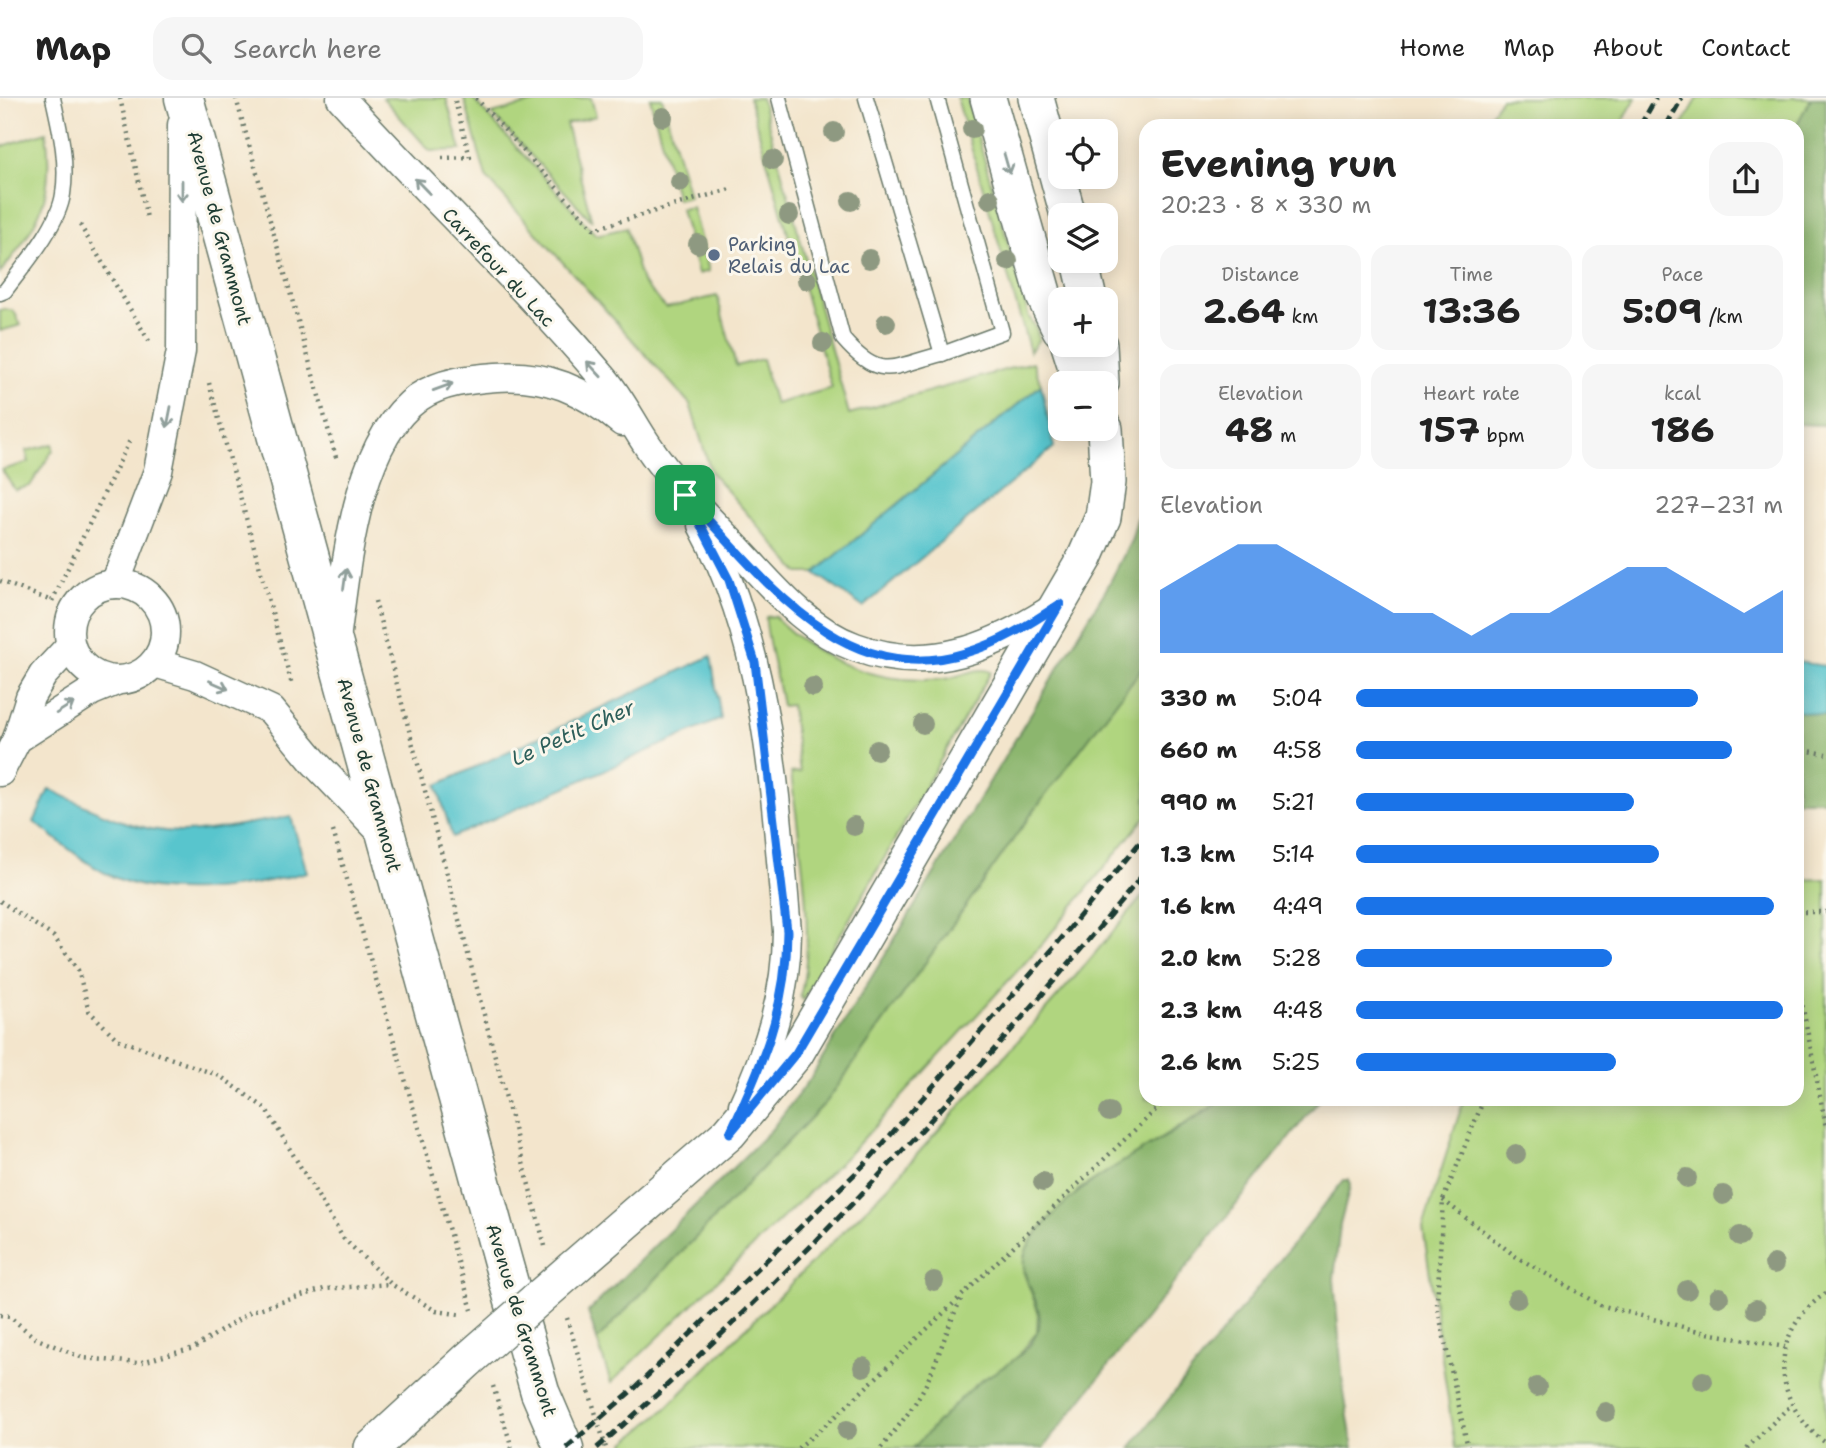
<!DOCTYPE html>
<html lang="en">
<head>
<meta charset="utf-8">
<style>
	:root { --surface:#fff; --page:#f6f6f6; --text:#222; --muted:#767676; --line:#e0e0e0; --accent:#1a73e8 }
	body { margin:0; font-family:"Shantell Sans",sans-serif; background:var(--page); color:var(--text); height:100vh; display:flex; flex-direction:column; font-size:26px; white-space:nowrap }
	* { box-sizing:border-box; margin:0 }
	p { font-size:23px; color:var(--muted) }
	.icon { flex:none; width:38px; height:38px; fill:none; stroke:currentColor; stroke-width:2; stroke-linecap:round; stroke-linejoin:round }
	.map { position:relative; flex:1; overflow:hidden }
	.details { position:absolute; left:1139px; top:21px; width:665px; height:987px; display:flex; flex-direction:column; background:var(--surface); border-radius:21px; box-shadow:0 4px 18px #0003 }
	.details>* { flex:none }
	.controls { position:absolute; left:1048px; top:21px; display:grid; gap:14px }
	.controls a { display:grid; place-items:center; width:70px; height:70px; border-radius:14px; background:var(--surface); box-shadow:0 4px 18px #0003; font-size:35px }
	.pin { position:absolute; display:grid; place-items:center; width:60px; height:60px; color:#fff; margin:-30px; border-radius:14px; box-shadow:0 4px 10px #0006 }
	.round { display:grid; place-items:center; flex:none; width:74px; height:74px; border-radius:21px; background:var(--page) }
	.overview { display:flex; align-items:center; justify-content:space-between; height:119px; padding:0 21px }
	h1 { font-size:38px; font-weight:700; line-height:52px }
	.figures { display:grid; grid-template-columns:repeat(3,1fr); gap:10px; height:119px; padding:7px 21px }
	.figures div { display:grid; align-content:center; border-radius:18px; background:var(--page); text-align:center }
	.figures b { font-size:35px; font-weight:700 }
	.figures small { font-size:19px; font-weight:400 }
	.figures p { font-size:19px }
	.chart { height:196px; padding:14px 21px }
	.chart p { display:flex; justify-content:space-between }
	.chart svg { width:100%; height:126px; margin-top:7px; fill:var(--accent); opacity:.7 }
	ul { padding:0 21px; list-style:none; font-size:23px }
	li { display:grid; grid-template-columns:112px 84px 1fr; align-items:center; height:52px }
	li i { height:18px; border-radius:9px; background:var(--accent) }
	header { display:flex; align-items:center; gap:42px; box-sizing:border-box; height:98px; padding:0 35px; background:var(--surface); border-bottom:2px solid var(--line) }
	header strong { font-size:33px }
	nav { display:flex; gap:38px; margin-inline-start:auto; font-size:24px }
	.search { width:490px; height:63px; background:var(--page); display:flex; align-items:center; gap:18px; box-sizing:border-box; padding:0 24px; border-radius:21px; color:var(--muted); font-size:26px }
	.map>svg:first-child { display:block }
	.green { fill:#b0d57f; stroke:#68895a; stroke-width:2 }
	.forest { fill:#8cb66e; stroke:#567a51; stroke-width:2 }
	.water { fill:#58c5cd; stroke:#3c8180; stroke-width:2 }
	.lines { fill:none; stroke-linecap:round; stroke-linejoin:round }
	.service-casing { stroke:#697869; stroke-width:17 }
	.minor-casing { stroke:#697869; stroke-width:31 }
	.tertiary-casing { stroke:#697869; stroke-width:38 }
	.primary-casing { stroke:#697869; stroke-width:41 }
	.path { stroke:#697869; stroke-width:4.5; stroke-dasharray:2 5; stroke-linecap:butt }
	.service { stroke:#fff; stroke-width:14 }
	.minor { stroke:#fff; stroke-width:28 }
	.tertiary { stroke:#fff; stroke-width:35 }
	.primary { stroke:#fff; stroke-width:38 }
	.rail { stroke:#1f3d34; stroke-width:5; stroke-dasharray:10 5; stroke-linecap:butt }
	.tertiary-bridge-casing { stroke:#697869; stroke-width:38; stroke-linecap:butt }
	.tertiary-bridge { stroke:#fff; stroke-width:35 }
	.tree { fill:#8e9981 }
	.oneway { stroke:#8f9e9a }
	.route-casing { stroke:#fff; stroke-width:14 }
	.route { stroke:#1a73e8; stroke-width:9 }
	.service-dot { fill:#5c6f8a; stroke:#fbf7ec; stroke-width:2.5 }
	.labels { text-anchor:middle; stroke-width:6; stroke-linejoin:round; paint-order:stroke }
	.street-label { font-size:19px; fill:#1f3d34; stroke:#fbf7ec }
	.service-label { font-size:19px; fill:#4e5e75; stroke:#fbf7ec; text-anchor:start }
	.water-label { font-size:21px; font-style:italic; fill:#2d5f5a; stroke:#fbf7ec }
</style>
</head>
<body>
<header>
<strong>Map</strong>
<div class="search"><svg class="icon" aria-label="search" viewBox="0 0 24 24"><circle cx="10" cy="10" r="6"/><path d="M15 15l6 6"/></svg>Search here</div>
<nav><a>Home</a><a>Map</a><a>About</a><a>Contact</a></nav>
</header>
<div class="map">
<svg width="1826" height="1350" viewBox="0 0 1826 1350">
	<rect width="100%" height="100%" fill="#fbf7ec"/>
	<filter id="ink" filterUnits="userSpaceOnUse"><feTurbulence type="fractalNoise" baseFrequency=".0143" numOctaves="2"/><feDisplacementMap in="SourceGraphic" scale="14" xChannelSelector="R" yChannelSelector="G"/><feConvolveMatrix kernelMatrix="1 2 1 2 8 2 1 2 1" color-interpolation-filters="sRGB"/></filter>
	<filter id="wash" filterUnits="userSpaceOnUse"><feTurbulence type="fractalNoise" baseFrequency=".00686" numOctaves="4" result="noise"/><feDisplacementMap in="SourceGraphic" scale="28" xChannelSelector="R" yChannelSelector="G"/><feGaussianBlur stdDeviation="1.57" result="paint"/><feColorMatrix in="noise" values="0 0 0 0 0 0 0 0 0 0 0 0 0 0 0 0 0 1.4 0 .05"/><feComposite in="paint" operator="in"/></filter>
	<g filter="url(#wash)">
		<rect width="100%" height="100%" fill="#f3e5cc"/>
		<g class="green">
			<path d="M 383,0 L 446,0 L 461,52 L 430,53 Z"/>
			<path d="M 464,0 L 472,0 L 596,137 L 626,130 L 642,184 L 666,210 L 717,198 L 736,268 L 762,261 L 775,306 L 832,290 L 749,0 L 761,0 L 849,316 L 1033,264 L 1041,287 L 815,475 L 799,475 L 711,374 L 690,306 L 486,79 Z"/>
			<path d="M 550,0 L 591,0 L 596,18 L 566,26 L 592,123 L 492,16 Z"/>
			<path d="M 650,0 L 662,0 L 689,98 L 677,101 Z"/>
			<path d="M 957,0 L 967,0 L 1029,219 L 1037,232 L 1039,241 L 1030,254 Z"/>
			<path d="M 1501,0 L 1636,0 L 1620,28 L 1483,28 Z"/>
			<path d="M 1698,0 L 1811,0 L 1796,28 L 1682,28 Z"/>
			<path d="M 46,34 C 55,99 40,124 0,175 L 0,49 Z"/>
			<path d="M 692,109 L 709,173 L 698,176 L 681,111 Z"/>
			<path d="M 5,211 L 14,213 L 21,227 L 0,233 L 0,212 Z"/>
			<path d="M 53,346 L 53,352 L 30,388 L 15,392 L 2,372 L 29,364 L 26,353 Z"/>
			<path d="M 774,518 C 820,565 879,587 944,581 C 958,580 979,567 991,574 L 803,902 L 800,898 C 817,838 798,737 791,675 L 800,674 L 791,607 L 782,608 C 780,594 763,524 766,519 Z"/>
			<path d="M 1146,565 L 1146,718 L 1043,845 L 853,1052 L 611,1285 L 597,1242 L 827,1003 L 1032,715 Z"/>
			<path d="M 1826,781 L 1826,1350 L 1455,1350 L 1423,1129 L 1464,1001 L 1797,1001 L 1797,782 Z"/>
			<path d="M 1146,794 L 1146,1001 L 1224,1001 L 1078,1092 L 1023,1173 L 1038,1213 L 1037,1234 L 1014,1263 L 977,1286 L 913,1350 L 627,1350 L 625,1345 L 665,1311 L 888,1089 L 1081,872 Z"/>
		</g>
		<g class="forest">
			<path d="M 1811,0 L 1826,0 L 1826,327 L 1797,326 L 1796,28 Z"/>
			<path d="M 1146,389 L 1146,565 L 1032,715 L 827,1003 L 597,1242 L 588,1214 L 771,1032 L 810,981 L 1108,488 L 1131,443 Z"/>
			<path d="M 1797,613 L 1826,618 L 1826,702 L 1797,702 Z"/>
			<path d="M 1224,1001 L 1320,1001 L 1043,1350 L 913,1350 C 934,1329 954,1305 977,1286 C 997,1271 1028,1259 1037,1234 C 1050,1201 1007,1178 1031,1143 C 1079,1075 1160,1049 1224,1001 Z"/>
			<path d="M 1344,1082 L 1349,1082 L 1350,1089 L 1340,1127 L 1334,1181 L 1343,1288 L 1353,1350 L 1130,1350 Z"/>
		</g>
		<g class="water">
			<path d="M 1041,287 L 1054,349 L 863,509 L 815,475 Z"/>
			<path d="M 711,558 L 721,621 L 452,739 L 437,687 Z"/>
			<path d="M 1797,564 L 1826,568 L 1826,618 L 1797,613 Z"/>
			<path d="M 49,691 C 91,711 136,735 183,734 C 219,733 255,723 291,719 L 307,774 C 248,790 162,805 105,775 C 80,762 57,741 34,724 Z"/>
		</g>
	</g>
	<g filter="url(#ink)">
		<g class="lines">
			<defs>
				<g id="service">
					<path d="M 779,0 L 843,241 C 881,285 892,268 942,256 L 866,0"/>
					<path d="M 937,0 L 1002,234 L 942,256"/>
					<path d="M 0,195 L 5,193 C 23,169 59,127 63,96 C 68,63 60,32 53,0"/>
				</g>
				<g id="minor">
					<path d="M 341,0 C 427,95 522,184 605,282 C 622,303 633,326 648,348 C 675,388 709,421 742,456 C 775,491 808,532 855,549 C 930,577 994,549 1057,508"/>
					<path d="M 702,427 C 769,550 775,696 787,833 C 787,896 769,950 743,1007"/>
					<circle cx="117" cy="534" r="48"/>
					<path d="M 115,486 L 158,373 L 181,253 L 182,27"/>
					<path d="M 336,541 C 346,471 355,344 419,299 C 441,284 470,281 496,279 C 546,275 584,292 622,324"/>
					<path d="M 155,565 L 195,577 L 271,612 L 315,665 L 384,737"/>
					<path d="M 17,641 L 92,593 L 116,583"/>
					<path d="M 0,674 L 17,641 L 30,599 L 43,577 L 70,548"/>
				</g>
				<g id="tertiary">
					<path d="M 988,0 L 1044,198 L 1060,231"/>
					<path d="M 1036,0 L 1068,117"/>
					<path d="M 1080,163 L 1089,201"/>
					<path d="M 1069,247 L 1081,285"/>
					<path d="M 1099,247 L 1101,285"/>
					<path d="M 573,1170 L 729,1035 L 796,955 L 1085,460 L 1103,419 L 1108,384 L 1105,331"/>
					<path d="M 372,1350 L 469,1261"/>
				</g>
				<path id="primary" d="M 184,0 L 504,1168 L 540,1294 L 564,1350"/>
			</defs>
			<use href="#service" class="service-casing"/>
			<use href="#minor" class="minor-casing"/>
			<use href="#tertiary" class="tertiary-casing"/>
			<use href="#primary" class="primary-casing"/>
			<g class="path">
				<path d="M 120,0 L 147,120"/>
				<path d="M 236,0 L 337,363"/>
				<path d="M 476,0 L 594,131 L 730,91"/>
				<path d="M 442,60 L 470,59 L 455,3"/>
				<path d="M 80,127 L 149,243"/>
				<path d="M 209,285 L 292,587"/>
				<path d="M 0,483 L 52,503 L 130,342"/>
				<path d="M 375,503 L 545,1148"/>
				<path d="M 1797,651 L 1826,656"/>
				<path d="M 333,733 L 472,1212"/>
				<path d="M 0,803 L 54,839 L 78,872 L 89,913 L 117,941 L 220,978 L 266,1011 L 343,1140 L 391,1186 L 436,1213 L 463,1217"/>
				<path d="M 1797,814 L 1826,814"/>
				<path d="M 1797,880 L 1826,1029"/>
				<path d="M 1443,1102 L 1515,1158 L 1600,1207 L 1702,1234 L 1785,1249"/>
				<path d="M 1826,1195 C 1767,1235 1771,1305 1826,1345"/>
				<path d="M 0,1217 L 9,1218 L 35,1240 L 83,1260 L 138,1265 L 194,1250 L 252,1213 L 324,1191 L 390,1186"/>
				<path d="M 567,1220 L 606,1350"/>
				<path d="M 493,1288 L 512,1350"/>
				<path d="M 798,1350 L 834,1320 L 1167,1001"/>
				<path d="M 881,1350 C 897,1330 913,1311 925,1288 C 940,1258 947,1227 963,1198"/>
				<path d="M 1468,1350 L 1437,1207 L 1443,1102 L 1484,1001"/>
				<path d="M 1747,1350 L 1791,1307"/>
			</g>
			<use href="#service" class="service"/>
			<use href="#minor" class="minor"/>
			<use href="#tertiary" class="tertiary"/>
			<use href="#primary" class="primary"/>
			<g class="rail">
				<path d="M 1640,28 L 1656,0"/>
				<path d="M 1666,28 L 1682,0"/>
				<path d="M 566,1350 L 636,1289 L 866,1065 L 1051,853 L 1146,737"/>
				<path d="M 597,1350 C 797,1175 978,978 1146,773"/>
			</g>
			<defs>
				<path id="tertiary-bridge" d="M 469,1261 L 573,1170"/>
			</defs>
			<use href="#tertiary-bridge" class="tertiary-bridge-casing"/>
			<use href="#tertiary-bridge" class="tertiary-bridge"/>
		</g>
		<g class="tree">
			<circle cx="663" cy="19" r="10"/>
			<circle cx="972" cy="31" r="10"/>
			<circle cx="834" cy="34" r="10"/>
			<circle cx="773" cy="62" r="10"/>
			<circle cx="680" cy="84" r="10"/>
			<circle cx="990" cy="101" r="10"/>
			<circle cx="851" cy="103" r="10"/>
			<circle cx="789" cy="117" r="10"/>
			<circle cx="698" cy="146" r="10"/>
			<circle cx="869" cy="161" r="10"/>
			<circle cx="1008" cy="163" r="10"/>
			<circle cx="807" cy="182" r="10"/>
			<circle cx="886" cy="225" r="10"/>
			<circle cx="823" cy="245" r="10"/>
			<circle cx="813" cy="589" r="10"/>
			<circle cx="923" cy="626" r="10"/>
			<circle cx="877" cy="652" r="10"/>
			<circle cx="854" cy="728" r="10"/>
			<circle cx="1109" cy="1014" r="10"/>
			<circle cx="1516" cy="1056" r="10"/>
			<circle cx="1687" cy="1080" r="10"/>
			<circle cx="1043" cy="1084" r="10"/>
			<circle cx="1723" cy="1097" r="10"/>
			<circle cx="1740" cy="1138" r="10"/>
			<circle cx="1774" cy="1166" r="10"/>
			<circle cx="934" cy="1183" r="10"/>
			<circle cx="1687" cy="1192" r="10"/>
			<circle cx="1719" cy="1199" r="10"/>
			<circle cx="1517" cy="1201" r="10"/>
			<circle cx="1756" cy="1211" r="10"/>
			<circle cx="863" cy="1269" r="10"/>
			<circle cx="1703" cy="1283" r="10"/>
			<circle cx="1537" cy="1289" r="10"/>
			<circle cx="1606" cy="1314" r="10"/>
			<circle cx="847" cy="1332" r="10"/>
		</g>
		<defs><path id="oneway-shaft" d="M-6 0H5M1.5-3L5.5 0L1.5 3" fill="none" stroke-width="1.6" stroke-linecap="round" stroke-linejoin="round" transform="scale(1.75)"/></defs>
		<g class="oneway">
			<use href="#oneway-shaft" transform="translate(1007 66) rotate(74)"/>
			<use href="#oneway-shaft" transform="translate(422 88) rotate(-134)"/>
			<use href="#oneway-shaft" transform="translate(182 93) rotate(90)"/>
			<use href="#oneway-shaft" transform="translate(594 271) rotate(-133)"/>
			<use href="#oneway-shaft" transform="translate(443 289) rotate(-20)"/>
			<use href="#oneway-shaft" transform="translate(169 319) rotate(101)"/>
			<use href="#oneway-shaft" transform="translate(345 481) rotate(-82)"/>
			<use href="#oneway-shaft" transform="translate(219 587) rotate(24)"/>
			<use href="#oneway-shaft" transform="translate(65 610) rotate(-32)"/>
		</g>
	</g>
	<g class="lines" filter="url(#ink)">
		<defs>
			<path id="route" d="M 685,397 C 760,475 841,593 965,555 C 1000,545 1030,526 1060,506 L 796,955 L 730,1035 C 762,967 787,910 787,833 L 755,564 L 729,482 Z"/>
		</defs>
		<use href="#route" class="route-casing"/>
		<use href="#route" class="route"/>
	</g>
	<circle class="service-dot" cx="714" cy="157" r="7"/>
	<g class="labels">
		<g class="street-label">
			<text transform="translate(220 130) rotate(75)" y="7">Avenue de Grammont</text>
			<text transform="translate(499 169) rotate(47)" y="7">Carrefour du Lac</text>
			<text transform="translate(370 677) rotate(75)" y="7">Avenue de Grammont</text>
			<text transform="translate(522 1222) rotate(73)" y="7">Avenue de Grammont</text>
		</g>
		<g class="service-label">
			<text x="728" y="153">Parking<tspan x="728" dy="22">Relais du Lac</tspan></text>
		</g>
		<g class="water-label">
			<text transform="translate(573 635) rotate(-24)" y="7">Le Petit Cher</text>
		</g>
	</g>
</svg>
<div class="controls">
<a><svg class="icon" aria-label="locate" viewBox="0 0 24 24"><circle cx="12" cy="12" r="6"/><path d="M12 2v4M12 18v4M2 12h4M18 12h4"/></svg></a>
<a><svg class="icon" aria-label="layers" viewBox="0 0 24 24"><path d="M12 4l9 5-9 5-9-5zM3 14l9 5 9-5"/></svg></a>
<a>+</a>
<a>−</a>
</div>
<div class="pin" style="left:685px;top:397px;background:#1e9e55"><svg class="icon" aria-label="arrive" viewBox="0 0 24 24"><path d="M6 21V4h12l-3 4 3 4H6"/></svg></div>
<section class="details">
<div class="overview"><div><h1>Evening run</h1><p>20:23 · 8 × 330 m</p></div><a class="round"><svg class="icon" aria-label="share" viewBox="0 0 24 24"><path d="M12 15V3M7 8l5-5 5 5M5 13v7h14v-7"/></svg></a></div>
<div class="figures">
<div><p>Distance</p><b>2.64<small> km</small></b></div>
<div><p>Time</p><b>13:36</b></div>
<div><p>Pace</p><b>5:09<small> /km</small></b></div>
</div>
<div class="figures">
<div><p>Elevation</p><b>48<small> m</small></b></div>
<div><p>Heart rate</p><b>157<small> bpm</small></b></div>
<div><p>kcal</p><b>186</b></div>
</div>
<div class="chart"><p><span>Elevation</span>227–231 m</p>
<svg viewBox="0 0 160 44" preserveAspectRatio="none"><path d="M0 44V22L10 14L20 6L30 6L40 14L50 22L60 30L70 30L80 38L90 30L100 30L110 22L120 14L130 14L140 22L150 30L160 22V44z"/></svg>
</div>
<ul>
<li><b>330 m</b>5:04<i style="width:80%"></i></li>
<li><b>660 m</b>4:58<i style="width:88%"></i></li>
<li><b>990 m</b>5:21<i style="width:65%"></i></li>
<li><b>1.3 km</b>5:14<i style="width:71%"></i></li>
<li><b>1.6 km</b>4:49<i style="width:98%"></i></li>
<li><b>2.0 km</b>5:28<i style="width:60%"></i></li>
<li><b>2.3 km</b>4:48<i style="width:100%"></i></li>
<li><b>2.6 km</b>5:25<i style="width:61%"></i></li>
</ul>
</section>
</div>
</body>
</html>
